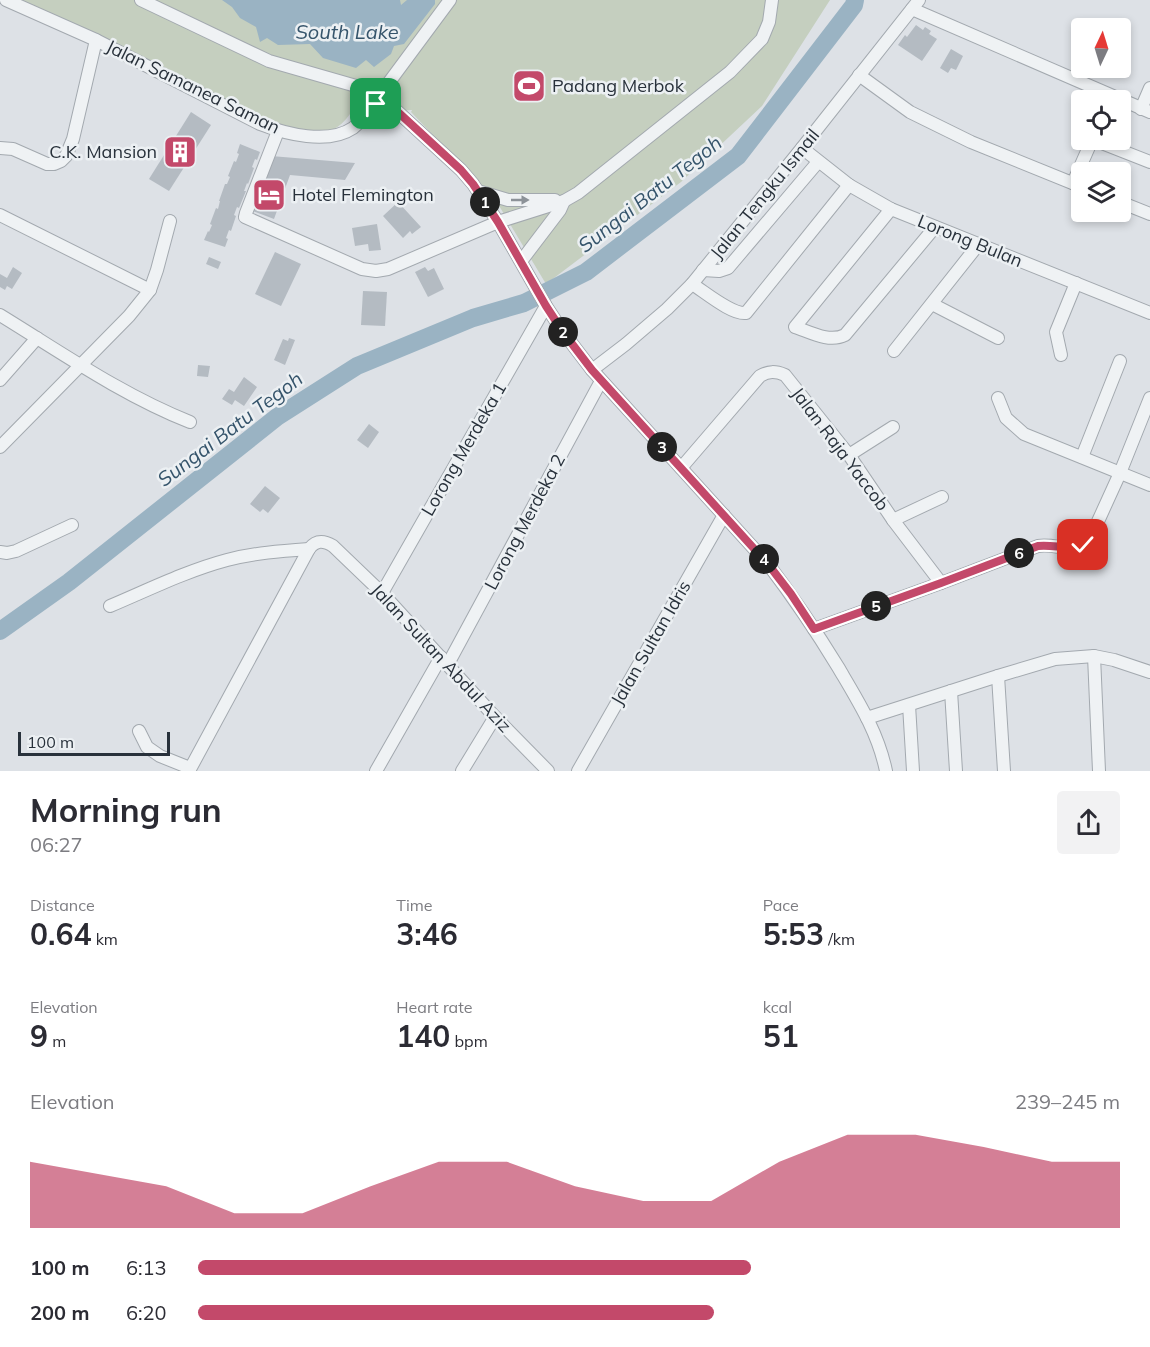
<!DOCTYPE html>
<html lang="en">
<head>
<meta charset="utf-8">
<style>
	:root { --surface:#fff; --page:#f2f2f3; --text:#2b2b33; --muted:#7c7c81; --accent:#c3496a }
	body { margin:0; font-family:Mulish,sans-serif; background:var(--page); color:var(--text); height:100vh; display:flex; flex-direction:column; font-size:22px; white-space:nowrap }
	* { box-sizing:border-box; margin:0 }
	p { font-size:20px; color:var(--muted) }
	.icon { flex:none; width:33px; height:33px; fill:none; stroke:currentColor; stroke-width:2; stroke-linecap:round; stroke-linejoin:round }
	.map { position:relative; height:771px; overflow:hidden }
	.drawer { display:flex; flex-direction:column; background:var(--surface); flex:1 }
	.drawer>* { flex:none }
	.needle { width:39px; rotate:4deg }
	.controls { position:absolute; left:1071px; top:18px; display:grid; gap:12px }
	.controls a { display:grid; place-items:center; width:60px; height:60px; border-radius:6px; background:var(--surface); box-shadow:0 3px 9px #0003; font-size:30px }
	.scale { position:absolute; left:18px; bottom:15px; width:152px; box-sizing:border-box; padding-left:6px; border:3px solid #28313b; border-top:0; font-size:16px; line-height:21px; white-space:nowrap; color:#28313b; -webkit-text-stroke:4px #ecf0f3; paint-order:stroke }
	.pin { position:absolute; display:grid; place-items:center; width:51px; height:51px; color:#fff; margin:-26px; border-radius:12px; box-shadow:0 3px 9px #0006 }
	.km { position:absolute; width:30px; height:30px; margin:-15px; border-radius:50%; background:#222; color:#fff; font-size:16px; line-height:30px; text-align:center }
	.round { display:grid; place-items:center; flex:none; width:63px; height:63px; border-radius:6px; background:var(--page) }
	.overview { display:flex; align-items:center; justify-content:space-between; height:102px; padding:0 30px }
	h1 { font-size:33px; font-weight:700; line-height:45px }
	.metrics { display:grid; grid-template-columns:repeat(3,1fr); gap:9px; height:102px; padding:6px 30px }
	.metrics div { display:grid; align-content:center }
	.metrics b { font-size:30px; font-weight:700 }
	.metrics small { font-size:16px; font-weight:400 }
	.metrics p { font-size:16px }
	.chart { height:168px; padding:12px 30px }
	.chart p { display:flex; justify-content:space-between }
	.chart svg { width:100%; height:108px; margin-top:6px; fill:var(--accent); opacity:.7 }
	ul { padding:0 30px; list-style:none; font-size:20px }
	li { display:grid; grid-template-columns:96px 72px 1fr; align-items:center; height:45px }
	li i { height:15px; border-radius:8px; background:var(--accent) }
	.map>svg:first-child { display:block }
	.green { fill:#c5cfbf }
	.water { fill:#9ab3c3 }
	.lines { fill:none; stroke-linecap:round; stroke-linejoin:round }
	.river { stroke:#9ab3c3; stroke-width:18 }
	.building { fill:#b4bbc2 }
	.minor-casing { stroke:#a3a9af; stroke-width:14 }
	.minor { stroke:#eff2f4; stroke-width:12 }
	.oneway { fill:#8c9298 }
	.route-casing { stroke:#fff; stroke-width:12 }
	.route { stroke:#c3496a; stroke-width:8 }
	.labels { text-anchor:middle; stroke-width:5; stroke-linejoin:round; paint-order:stroke }
	.poi-label { font-size:18px; fill:#28313b; stroke:#ecf0f3; text-anchor:start }
	.street-label { font-size:18px; fill:#28313b; stroke:#ecf0f3 }
	.water-label { font-size:20px; font-style:italic; fill:#35546b; stroke:#ecf0f3 }
</style>
</head>
<body>
<div class="map">
<svg width="1150" height="771" viewBox="0 0 1150 771">
	<rect width="100%" height="100%" fill="#dde1e6"/>
	<path class="green" d="M 14,0 L 830,0 L 762,106 L 681,182 L 546,284 L 498,204 L 411,112 L 412,110 L 350,114 C 331,141 311,132 282,130 Z"/>
	<path class="water" d="M 222,0 L 400,0 L 401,5 L 407,0 L 435,0 L 435,4 L 404,44 L 394,46 L 391,54 L 374,67 L 366,60 L 356,68 L 323,58 L 310,44 L 278,45 L 267,38 L 260,42 L 256,27 L 240,18 L 232,7 Z"/>
	<g class="lines">
		<path class="river" d="M 0,631 L 69,582 L 277,417 L 357,366 L 473,318 L 524,303 L 586,272 L 738,156 L 854,5 L 855,0"/>
	</g>
	<g class="building">
		<path d="M 916,25 L 923,30 L 925,27 L 931,31 L 929,34 L 937,39 L 922,61 L 898,45 L 905,35 L 907,37 Z"/>
		<path d="M 951,49 L 963,56 L 956,70 L 951,68 L 948,73 L 940,68 Z"/>
		<path d="M 191,112 L 211,125 L 169,191 L 149,179 Z"/>
		<path d="M 240,144 L 260,152 L 257,160 L 255,159 L 252,167 L 254,168 L 248,184 L 247,183 L 244,191 L 246,191 L 239,208 L 237,207 L 234,215 L 236,216 L 231,231 L 229,230 L 226,238 L 228,239 L 225,247 L 204,240 L 208,231 L 209,232 L 212,225 L 210,224 L 216,208 L 218,209 L 220,201 L 219,201 L 225,184 L 227,184 L 230,177 L 228,176 L 234,161 L 236,162 L 239,154 L 237,153 Z"/>
		<path d="M 271,156 L 355,163 L 345,180 L 290,175 L 274,219 L 250,210 Z"/>
		<path d="M 398,202 L 421,227 L 412,234 L 410,231 L 403,238 L 383,216 Z"/>
		<path d="M 377,224 L 381,250 L 369,251 L 368,244 L 355,246 L 352,228 Z"/>
		<path d="M 275,252 L 301,264 L 281,306 L 255,294 Z"/>
		<path d="M 209,257 L 221,262 L 218,269 L 206,264 Z"/>
		<path d="M 13,267 L 22,273 L 12,289 L 7,286 L 5,290 L 0,287 L 0,274 L 7,278 Z"/>
		<path d="M 425,267 L 428,271 L 434,268 L 444,289 L 428,297 L 415,272 Z"/>
		<path d="M 363,291 L 387,292 L 385,326 L 361,325 Z"/>
		<path d="M 289,338 L 295,340 L 285,365 L 274,360 L 283,339 L 288,341 Z"/>
		<path d="M 198,365 L 210,366 L 208,377 L 197,376 Z"/>
		<path d="M 244,377 L 257,387 L 244,406 L 235,400 L 232,405 L 222,399 L 229,389 L 234,392 Z"/>
		<path d="M 369,424 L 379,432 L 368,448 L 357,440 Z"/>
		<path d="M 265,486 L 280,498 L 268,513 L 263,509 L 260,512 L 250,504 Z"/>
	</g>
	<g class="lines">
		<defs>
			<g id="minor">
				<path d="M 6,0 L 96,40 L 260,124 C 286,134 328,145 353,128 C 362,121 368,112 375,103"/>
				<path d="M 141,0 L 269,61 L 370,90"/>
				<path d="M 912,9 L 1150,112"/>
				<path d="M 859,75 L 910,112 L 971,142 L 1082,187"/>
				<path d="M 387,85 L 450,0"/>
				<path d="M 387,102 L 461,170 L 473,184 L 498,222 L 546,306 L 563,332 L 592,370 L 768,564 C 793,597 816,631 838,667 C 858,701 878,732 886,771"/>
				<path d="M 1141,109 L 1150,88"/>
				<path d="M 278,131 L 246,213 L 245,217 L 362,269 L 376,271 L 388,269 L 498,222 L 564,201 L 578,193 L 730,72 L 762,39 L 769,22 L 772,0"/>
				<path d="M 1094,140 L 1150,162"/>
				<path d="M 0,148 L 13,149 L 47,164 L 54,164 L 61,161 L 66,156 L 73,139 L 96,40"/>
				<path d="M 802,148 L 849,185 L 891,209 L 1150,313"/>
				<path d="M 1073,183 L 1092,140"/>
				<path d="M 478,191 L 508,200 L 555,200"/>
				<path d="M 1120,202 L 1150,214"/>
				<path d="M 891,209 L 795,327 C 810,332 829,343 845,335 L 935,227"/>
				<path d="M 0,215 L 150,290"/>
				<path d="M 522,260 L 560,210 L 564,201"/>
				<path d="M 703,270 L 719,271 L 728,268 L 818,162"/>
				<path d="M 692,284 C 705,292 732,315 746,313 L 849,185"/>
				<path d="M 932,304 L 998,338"/>
				<path d="M 0,315 C 62,353 122,395 190,422"/>
				<path d="M 894,351 L 978,245"/>
				<path d="M 1061,355 L 1056,332 L 1076,283"/>
				<path d="M 592,370 L 626,344 L 667,309 L 692,284 L 802,148 L 919,0"/>
				<path d="M 0,380 L 37,338"/>
				<path d="M 998,398 L 1006,418 L 1024,434 L 1150,485"/>
				<path d="M 0,447 L 129,316 L 150,290 L 157,270 L 170,221"/>
				<path d="M 849,455 L 893,427"/>
				<path d="M 1082,457 L 1120,361"/>
				<path d="M 681,468 L 760,376 C 769,371 775,371 785,375 L 849,455 L 893,520 L 941,583"/>
				<path d="M 893,520 L 942,497"/>
				<path d="M 0,552 L 7,553 L 16,551 L 72,525"/>
				<path d="M 382,593 L 546,306"/>
				<path d="M 110,606 C 148,590 186,571 227,560 C 254,553 281,551 309,549"/>
				<path d="M 814,629 L 941,583 L 1038,546 C 1059,543 1073,556 1090,539 L 1120,473 L 1150,398"/>
				<path d="M 1094,656 L 1099,771"/>
				<path d="M 448,664 L 601,381"/>
				<path d="M 998,676 L 1004,771"/>
				<path d="M 951,691 L 956,771"/>
				<path d="M 909,705 L 913,771"/>
				<path d="M 867,718 L 998,676 L 1055,659 L 1094,656 L 1114,660 L 1150,672"/>
				<path d="M 139,731 L 147,747 L 160,756 L 190,768"/>
				<path d="M 189,771 L 309,549 C 316,540 323,540 333,546 L 382,593 L 495,717 L 548,771"/>
				<path d="M 376,771 L 441,657"/>
				<path d="M 462,771 L 495,717"/>
				<path d="M 578,771 L 724,515"/>
			</g>
		</defs>
		<use href="#minor" class="minor-casing"/>
		<use href="#minor" class="minor"/>
	</g>
	<defs><path id="oneway-solid" d="M-6-.8H1V-3.2L6.5 0L1 3.2V.8H-6Z" transform="scale(1.5)"/></defs>
	<use class="oneway" href="#oneway-solid" transform="translate(520 200)"/>
	<g class="lines">
		<defs>
			<path id="route" d="M 376,104 L 380,104 L 387,102 L 461,170 L 473,184 L 498,222 L 546,306 L 563,332 L 592,370 L 768,564 L 791,594 L 814,629 L 941,583 L 1038,546 C 1054,544 1069,551 1083,545"/>
		</defs>
		<use href="#route" class="route-casing"/>
		<use href="#route" class="route"/>
	</g>
	<defs>
		<symbol id="stadium-square" viewBox="-11 -11 22 22"><rect x="-9" y="-9" width="18" height="18" rx="4" fill="#c3496a" stroke="#ecf0f3"/><path d="M0-5a6.5 5 0 1 0 0 10a6.5 5 0 1 0 0-10ZM-3.5-1.8h7v3.6h-7Z" fill="#fff"/></symbol>
		<symbol id="building-square" viewBox="-11 -11 22 22"><rect x="-9" y="-9" width="18" height="18" rx="4" fill="#c3496a" stroke="#ecf0f3"/><path d="M-4-6H4V6H1V3H-1V6H-4ZM-2.5-4.3h1.7v1.8h-1.7ZM.8-4.3h1.7v1.8H.8ZM-2.5-1h1.7V.8h-1.7ZM.8-1h1.7V.8H.8Z" fill="#fff"/></symbol>
		<symbol id="hotel-square" viewBox="-11 -11 22 22"><rect x="-9" y="-9" width="18" height="18" rx="4" fill="#c3496a" stroke="#ecf0f3"/><path d="M-6-4.5h1.5V1H6V5H4.5V3h-9V5H-6ZM-4 0a1.8 1.8 0 1 1 3.6 0ZM.5 0V-2.5h3Q6-2.5 6 0Z" fill="#fff"/></symbol>
	</defs>
	<g fill-rule="evenodd">
		<use href="#stadium-square" x="510" y="67" width="38" height="38"/>
		<use href="#building-square" x="161" y="133" width="38" height="38"/>
		<use href="#hotel-square" x="250" y="176" width="38" height="38"/>
	</g>
	<g class="labels">
		<g class="poi-label">
			<text x="552" y="92">Padang Merbok</text>
			<text x="157" y="158" text-anchor="end">C.K. Mansion</text>
			<text x="292" y="201">Hotel Flemington</text>
		</g>
		<g class="street-label">
			<text transform="translate(193 87) rotate(26)" y="6">Jalan Samanea Saman</text>
			<text transform="translate(765 194) rotate(-51)" y="6">Jalan Tengku Ismail</text>
			<text transform="translate(970 241) rotate(22)" y="6">Lorong Bulan</text>
			<text transform="translate(464 449) rotate(-60)" y="6">Lorong Merdeka 1</text>
			<text transform="translate(840 449) rotate(53)" y="6">Jalan Raja Yaccob</text>
			<text transform="translate(525 522) rotate(-62)" y="6">Lorong Merdeka 2</text>
			<text transform="translate(651 643) rotate(-60)" y="6">Jalan Sultan Idris</text>
			<text transform="translate(441 658) rotate(47)" y="6">Jalan Sultan Abdul Aziz</text>
		</g>
		<g class="water-label">
			<text x="347" y="39">South Lake</text>
			<text transform="translate(650 194) rotate(-38)" y="7">Sungai Batu Tegoh</text>
			<text transform="translate(230 429) rotate(-37)" y="7">Sungai Batu Tegoh</text>
		</g>
	</g>
</svg>
<div class="controls">
<a><svg class="needle" viewBox="-14 -14 28 28"><path d="M0-13l5 13h-10z" fill="#e53935"/><path d="M0 13l5-13h-10z" fill="#7c7c81"/></svg></a>
<a><svg class="icon" aria-label="locate" viewBox="0 0 24 24"><circle cx="12" cy="12" r="6"/><path d="M12 2v4M12 18v4M2 12h4M18 12h4"/></svg></a>
<a><svg class="icon" aria-label="layers" viewBox="0 0 24 24"><path d="M12 4l9 5-9 5-9-5zM3 14l9 5 9-5"/></svg></a>
</div>
<div class="scale">100 m</div>
<div class="pin" style="left:376px;top:104px;background:#1e9e55"><svg class="icon" aria-label="arrive" viewBox="0 0 24 24"><path d="M6 21V4h12l-3 4 3 4H6"/></svg></div>
<div class="pin" style="left:1083px;top:545px;background:#d93025"><svg class="icon" aria-label="check" viewBox="0 0 24 24"><path d="M5 12l5 5 9-10"/></svg></div>
<b class="km" style="left:485px;top:202px">1</b>
<b class="km" style="left:563px;top:332px">2</b>
<b class="km" style="left:662px;top:447px">3</b>
<b class="km" style="left:764px;top:559px">4</b>
<b class="km" style="left:876px;top:606px">5</b>
<b class="km" style="left:1019px;top:553px">6</b>
</div>
<section class="drawer">
<div class="overview"><div><h1>Morning run</h1><p>06:27</p></div><a class="round"><svg class="icon" aria-label="share" viewBox="0 0 24 24"><path d="M12 15V3M7 8l5-5 5 5M5 13v7h14v-7"/></svg></a></div>
<div class="metrics">
<div><p>Distance</p><b>0.64<small> km</small></b></div>
<div><p>Time</p><b>3:46</b></div>
<div><p>Pace</p><b>5:53<small> /km</small></b></div>
</div>
<div class="metrics">
<div><p>Elevation</p><b>9<small> m</small></b></div>
<div><p>Heart rate</p><b>140<small> bpm</small></b></div>
<div><p>kcal</p><b>51</b></div>
</div>
<div class="chart"><p><span>Elevation</span>239–245 m</p>
<svg viewBox="0 0 160 44" preserveAspectRatio="none"><path d="M0 44V17L10 22L20 27L30 38L40 38L50 27L60 17L70 17L80 27L90 33L100 33L110 17L120 6L130 6L140 11L150 17L160 17V44z"/></svg>
</div>
<ul>
<li><b>100 m</b>6:13<i style="width:60%"></i></li>
<li><b>200 m</b>6:20<i style="width:56%"></i></li>
</ul>
</section>
</body>
</html>
